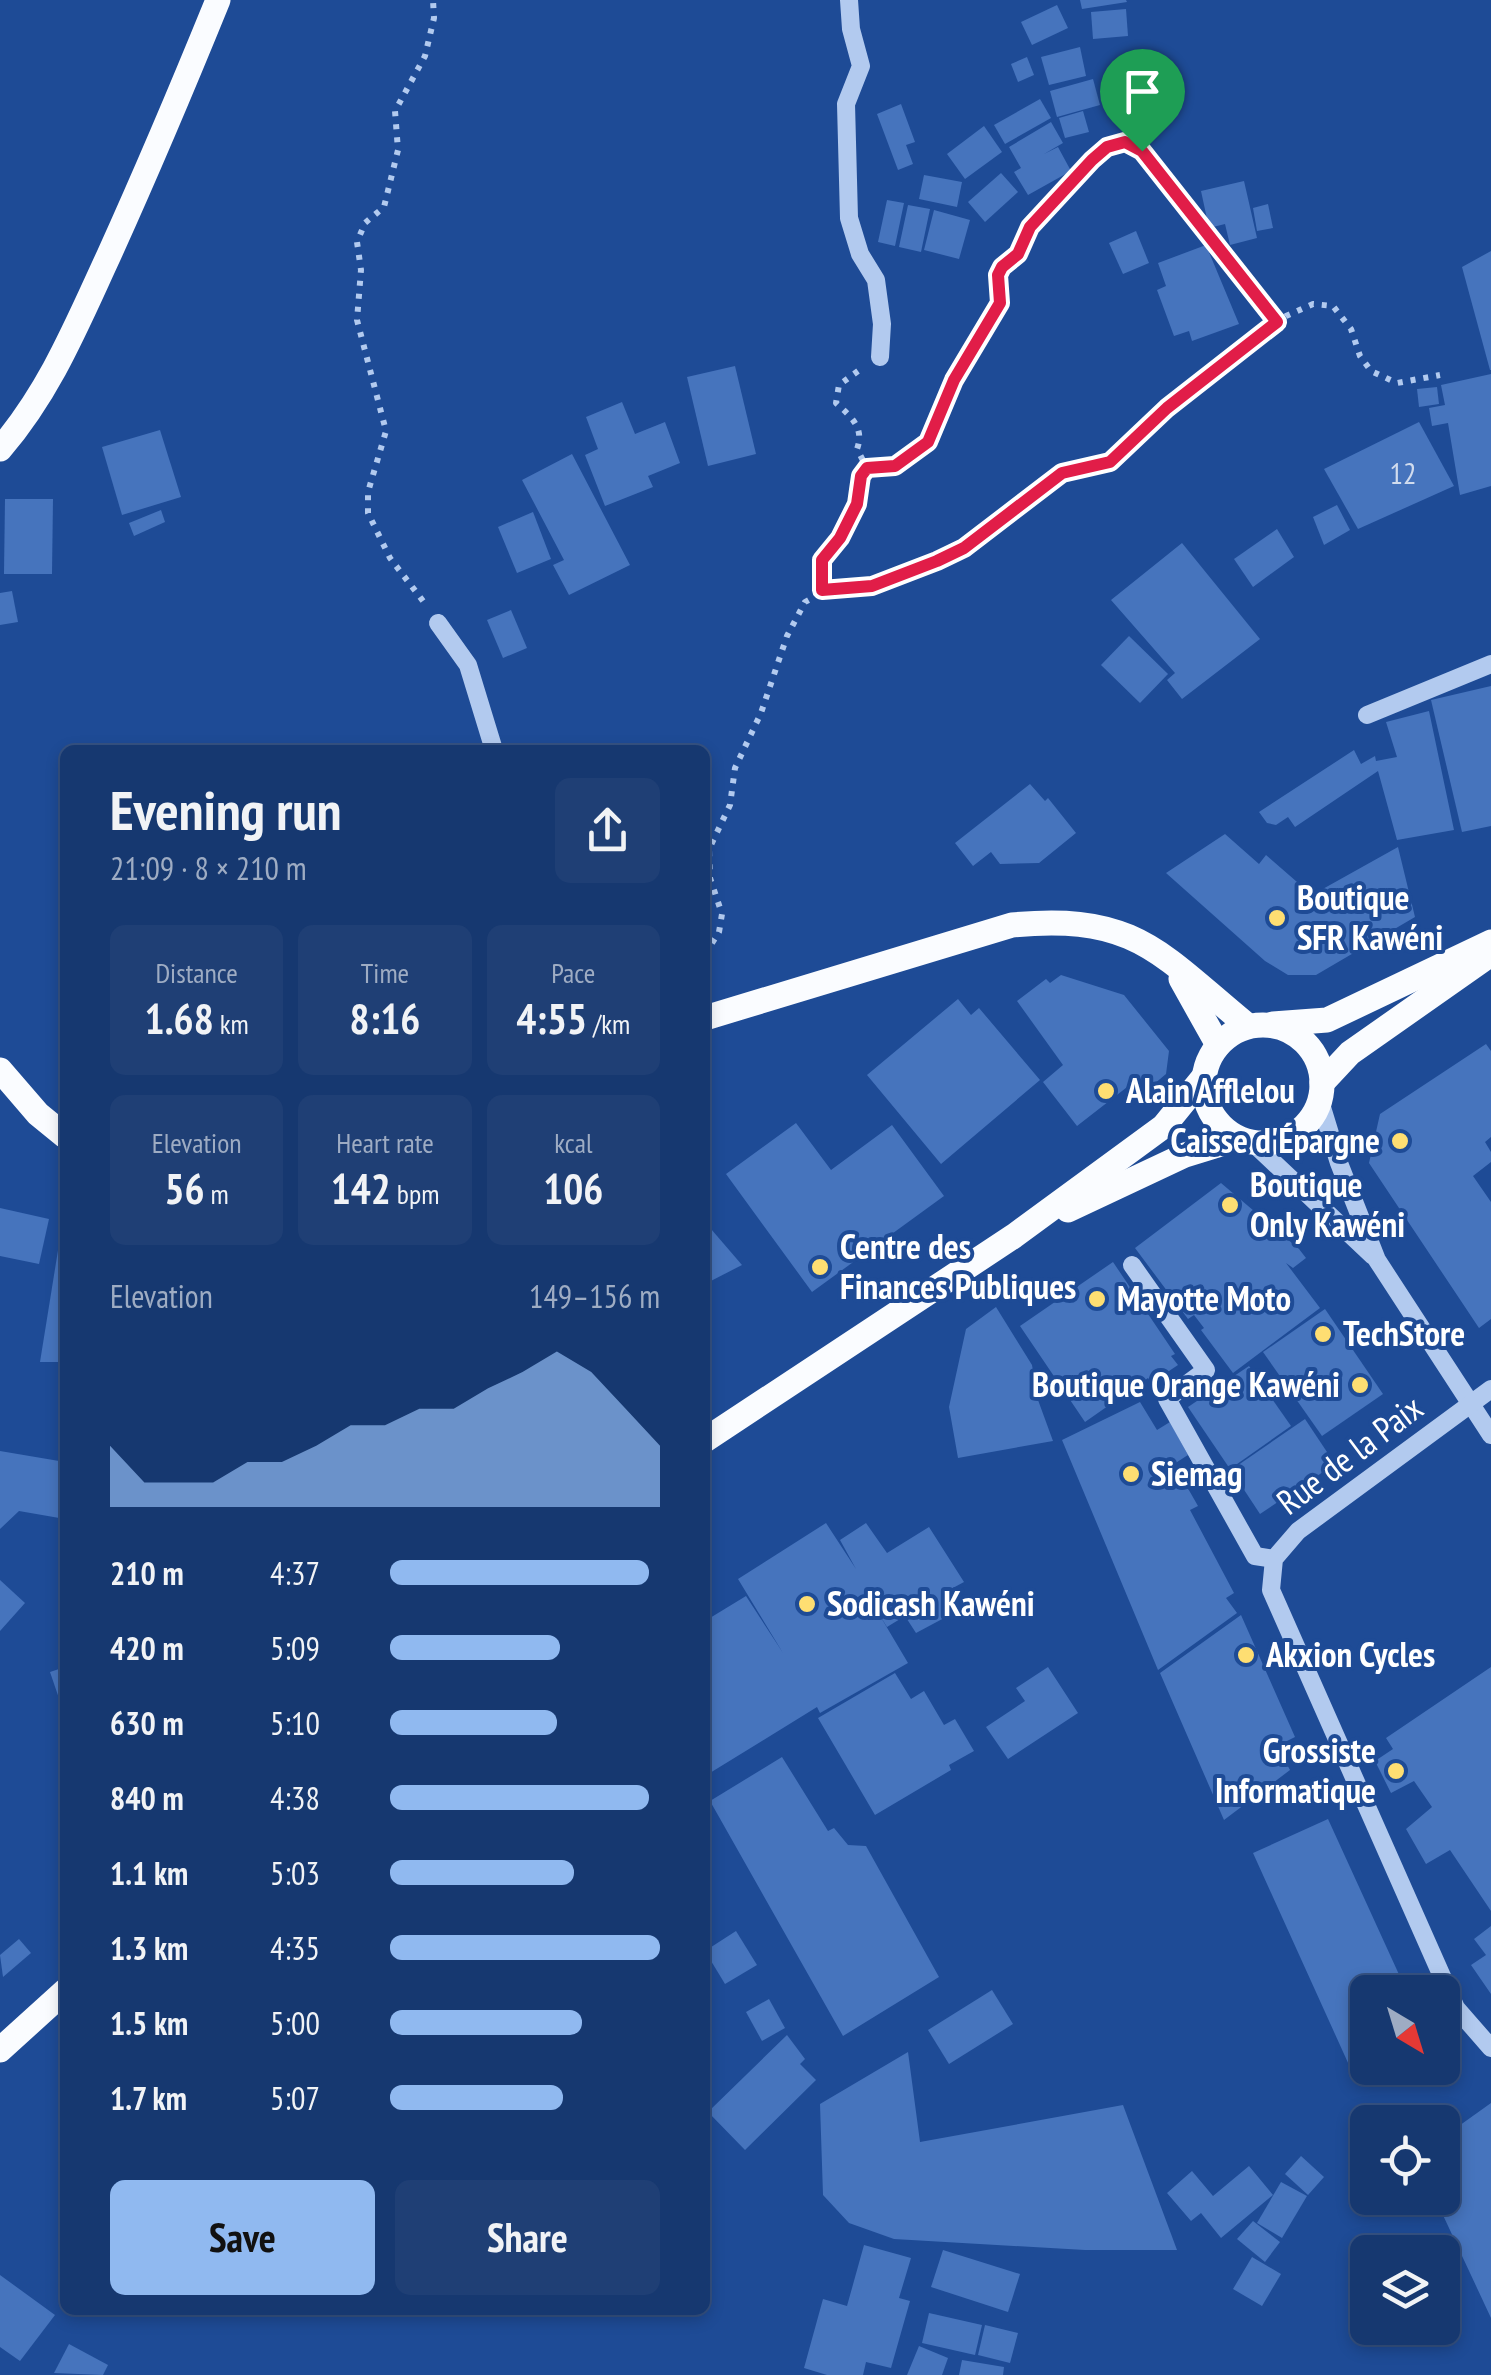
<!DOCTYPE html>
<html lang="en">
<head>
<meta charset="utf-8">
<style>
	:root { --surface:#163870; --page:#1f3f75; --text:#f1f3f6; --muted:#9eacc3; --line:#355283; --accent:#90b9f0 }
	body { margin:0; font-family:"PT Sans Narrow",sans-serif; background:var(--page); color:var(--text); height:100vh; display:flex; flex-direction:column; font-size:38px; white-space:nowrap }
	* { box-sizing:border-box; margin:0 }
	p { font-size:32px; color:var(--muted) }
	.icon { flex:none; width:55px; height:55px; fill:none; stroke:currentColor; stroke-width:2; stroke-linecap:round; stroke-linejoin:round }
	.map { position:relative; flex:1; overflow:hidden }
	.sheet { position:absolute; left:60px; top:745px; width:650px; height:1570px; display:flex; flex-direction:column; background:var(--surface); border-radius:15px; box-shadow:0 5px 15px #0003,0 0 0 2px var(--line) }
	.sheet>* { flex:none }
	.needle { width:65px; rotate:142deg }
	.buttons { position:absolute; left:1350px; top:1975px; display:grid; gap:20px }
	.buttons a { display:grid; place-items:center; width:110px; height:110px; border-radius:15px; background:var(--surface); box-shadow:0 5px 15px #0003,0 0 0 2px var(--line); font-size:50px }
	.pin { position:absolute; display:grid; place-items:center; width:85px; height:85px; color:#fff; margin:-102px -42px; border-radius:50% 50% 50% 0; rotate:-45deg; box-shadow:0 0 10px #0007 }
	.pin .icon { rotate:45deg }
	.round { display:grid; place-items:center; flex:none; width:105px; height:105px; border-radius:15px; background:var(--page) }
	.headline { display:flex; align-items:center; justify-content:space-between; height:170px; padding:0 50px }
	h1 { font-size:55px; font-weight:600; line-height:75px }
	.stats { display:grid; grid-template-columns:repeat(3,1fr); gap:15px; height:170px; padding:10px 50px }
	.stats div { display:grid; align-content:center; border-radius:15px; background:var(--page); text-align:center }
	.stats b { font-size:42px; font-weight:600 }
	.stats small { font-size:28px; font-weight:400 }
	.stats p { font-size:28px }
	.chart { height:280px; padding:20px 50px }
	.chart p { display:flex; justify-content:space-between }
	.chart svg { width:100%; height:180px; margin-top:10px; fill:var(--accent); opacity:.7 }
	.primary-button { display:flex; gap:20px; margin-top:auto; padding:20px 50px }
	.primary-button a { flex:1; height:115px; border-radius:15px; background:var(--accent); color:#111; font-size:40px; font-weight:600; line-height:115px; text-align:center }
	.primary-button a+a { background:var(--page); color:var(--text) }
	ul { padding:0 50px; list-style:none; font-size:32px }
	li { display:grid; grid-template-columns:160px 120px 1fr; align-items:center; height:75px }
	li i { height:25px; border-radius:12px; background:var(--accent) }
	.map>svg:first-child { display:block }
	.building { fill:#4674bd }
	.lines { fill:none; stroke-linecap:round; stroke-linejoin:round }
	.path { stroke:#b2caef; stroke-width:6; stroke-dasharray:5 8; stroke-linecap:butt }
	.minor { stroke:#b2caef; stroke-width:18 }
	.major { stroke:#fafcff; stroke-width:25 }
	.route-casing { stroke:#fff; stroke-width:20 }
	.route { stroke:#e11d48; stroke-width:12 }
	.poi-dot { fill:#fede72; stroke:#1e4b96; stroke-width:4 }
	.labels { text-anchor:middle; stroke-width:8; stroke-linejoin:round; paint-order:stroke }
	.number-label { font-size:30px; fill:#d1dcee }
	.poi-label { font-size:35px; font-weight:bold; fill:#fff; stroke:#1e4b96; text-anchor:start }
	.street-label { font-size:35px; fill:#fff; stroke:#1e4b96 }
</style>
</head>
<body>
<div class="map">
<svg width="1491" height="2375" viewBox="0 0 1491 2375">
	<rect width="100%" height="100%" fill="#1e4b96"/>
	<g class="building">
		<path d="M 1080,0 L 1126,0 L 1127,2 L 1082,9 Z"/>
		<path d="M 1057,5 L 1068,28 L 1032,45 L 1021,22 Z"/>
		<path d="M 1126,9 L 1128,36 L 1093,39 L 1091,12 Z"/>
		<path d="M 1080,47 L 1086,76 L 1049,85 L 1041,57 Z"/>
		<path d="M 1027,57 L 1034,75 L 1018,82 L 1011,64 Z"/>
		<path d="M 1093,79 L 1100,105 L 1057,117 L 1050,91 Z"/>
		<path d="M 1040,99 L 1051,118 L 1005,144 L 994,125 Z"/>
		<path d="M 901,104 L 915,142 L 906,145 L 913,164 L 898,170 L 877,114 Z"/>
		<path d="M 1083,111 L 1089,132 L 1065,138 L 1059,118 Z"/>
		<path d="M 1051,122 L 1063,143 L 1044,154 L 1058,147 L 1071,171 L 1028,195 L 1014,172 L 1021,168 L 1009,147 Z"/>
		<path d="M 984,126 L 1002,152 L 965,179 L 947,154 Z"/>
		<path d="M 1001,173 L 1018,192 L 985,222 L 968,202 Z"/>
		<path d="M 924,175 L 962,182 L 957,207 L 919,199 Z"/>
		<path d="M 1244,181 L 1257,238 L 1230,245 L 1225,224 L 1209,228 L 1201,191 Z"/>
		<path d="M 887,200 L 904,203 L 895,246 L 878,242 Z"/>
		<path d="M 1268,204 L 1273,228 L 1257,231 L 1253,208 Z"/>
		<path d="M 908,205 L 930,209 L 921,252 L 899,247 Z"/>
		<path d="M 934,210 L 970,220 L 959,259 L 924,250 Z"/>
		<path d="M 1136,231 L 1149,263 L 1123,274 L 1109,243 Z"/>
		<path d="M 1206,245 L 1239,324 L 1192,341 L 1189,331 L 1174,336 L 1157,290 L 1166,286 L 1158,263 Z"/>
		<path d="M 1491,251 L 1491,370 L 1490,370 L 1462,267 Z"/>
		<path d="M 735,366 L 756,454 L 708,466 L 687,377 Z"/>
		<path d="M 1491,374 L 1491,486 L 1460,495 L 1448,423 L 1432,426 L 1429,408 L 1445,405 L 1441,385 Z"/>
		<path d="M 1437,387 L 1439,404 L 1419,407 L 1417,389 Z"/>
		<path d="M 622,402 L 635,434 L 665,422 L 680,463 L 648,476 L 653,487 L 605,506 L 585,455 L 598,449 L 586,417 Z"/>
		<path d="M 1419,422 L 1454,486 L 1358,529 L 1324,469 Z"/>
		<path d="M 160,430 L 181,497 L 122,515 L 102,447 Z"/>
		<path d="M 572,454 L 630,565 L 569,595 L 553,565 L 564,560 L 522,480 Z"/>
		<path d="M 5,499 L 53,499 L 52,574 L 4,574 Z"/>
		<path d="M 1337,505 L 1350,530 L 1324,545 L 1313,517 Z"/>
		<path d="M 161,510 L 165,522 L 134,536 L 129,523 Z"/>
		<path d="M 533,512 L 551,559 L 517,573 L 498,527 Z"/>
		<path d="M 1277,529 L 1294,557 L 1253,587 L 1234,559 Z"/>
		<path d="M 1182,543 L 1260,639 L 1182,699 L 1167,680 L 1175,673 L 1111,600 Z"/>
		<path d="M 12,591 L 18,622 L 0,625 L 0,593 Z"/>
		<path d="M 511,610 L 527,648 L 503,658 L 487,620 Z"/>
		<path d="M 1129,636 L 1168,674 L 1140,703 L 1101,665 Z"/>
		<path d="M 1491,686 L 1491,826 L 1462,832 L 1431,700 Z"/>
		<path d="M 1429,711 L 1454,830 L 1397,840 L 1378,771 L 1295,827 L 1288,817 L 1276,825 L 1267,823 L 1259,812 L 1354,750 L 1361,764 L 1375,756 L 1376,761 L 1397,757 L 1386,722 Z"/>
		<path d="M 1030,784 L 1045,801 L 1048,798 L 1076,833 L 1039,863 L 1000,864 L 991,852 L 973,866 L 955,843 Z"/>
		<path d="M 1225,834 L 1259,864 L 1266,855 L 1312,895 L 1398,847 L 1415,917 L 1316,975 L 1288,975 L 1265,961 L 1166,873 Z"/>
		<path d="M 1061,975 L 1124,995 L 1169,1051 L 1166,1074 L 1141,1095 L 1131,1084 L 1077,1126 L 1043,1082 L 1063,1065 L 1017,1001 L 1046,979 L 1050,983 Z"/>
		<path d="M 958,999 L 971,1015 L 979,1008 L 1040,1080 L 941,1164 L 867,1075 Z"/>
		<path d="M 1486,1044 L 1491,1051 L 1491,1137 L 1485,1142 L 1491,1152 L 1491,1162 L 1473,1176 L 1491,1202 L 1491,1319 L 1479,1328 L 1369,1163 L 1380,1114 Z"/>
		<path d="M 796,1123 L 831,1170 L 892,1125 L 944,1196 L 812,1292 L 726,1174 Z"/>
		<path d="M 1221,1183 L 1299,1249 L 1306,1258 L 1293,1268 L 1286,1263 L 1320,1308 L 1233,1373 L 1201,1330 L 1204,1328 L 1194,1315 L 1188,1319 L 1135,1248 Z"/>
		<path d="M 0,1208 L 49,1219 L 39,1264 L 0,1256 Z"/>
		<path d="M 705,1222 L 742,1265 L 705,1284 Z"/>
		<path d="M 60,1238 L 65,1239 L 65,1362 L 40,1362 Z"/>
		<path d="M 1113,1262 L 1175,1354 L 1171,1356 L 1178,1365 L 1151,1383 L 1148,1378 L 1085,1422 L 1020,1326 Z"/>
		<path d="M 996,1307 L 1032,1365 L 1038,1400 L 1053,1441 L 958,1458 L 949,1407 L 966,1329 Z"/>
		<path d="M 1325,1309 L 1383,1394 L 1322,1436 L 1263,1352 Z"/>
		<path d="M 1249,1366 L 1291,1426 L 1230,1469 L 1188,1407 Z"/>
		<path d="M 1140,1402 L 1157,1430 L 1170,1422 L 1188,1455 L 1174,1464 L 1198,1506 L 1190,1510 L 1234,1593 L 1226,1598 L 1237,1613 L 1158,1670 L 1062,1440 Z"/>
		<path d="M 1305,1419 L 1335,1464 L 1260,1514 L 1231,1470 Z"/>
		<path d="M 0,1451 L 65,1462 L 65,1519 L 19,1511 L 0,1529 Z"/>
		<path d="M 826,1523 L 856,1569 L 840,1540 L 866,1523 L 887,1553 L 929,1527 L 964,1582 L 951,1589 L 958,1604 L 944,1612 L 946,1617 L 916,1633 L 905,1616 L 887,1627 L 873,1604 L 908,1663 L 820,1713 L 817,1707 L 705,1776 L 705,1621 L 746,1596 L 783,1653 L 738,1579 Z"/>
		<path d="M 0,1580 L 25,1603 L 0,1631 Z"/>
		<path d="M 1241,1615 L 1295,1737 L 1277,1746 L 1290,1770 L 1224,1820 L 1160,1673 Z"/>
		<path d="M 65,1667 L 65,1713 L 64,1713 L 50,1672 Z"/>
		<path d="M 1048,1667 L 1078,1713 L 1008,1759 L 986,1727 L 1025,1701 L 1016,1688 Z"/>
		<path d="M 1491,1667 L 1491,1911 L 1450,1850 L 1426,1864 L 1406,1829 L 1432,1807 L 1414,1781 L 1391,1793 L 1375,1761 L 1393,1749 L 1386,1738 Z"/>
		<path d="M 895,1673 L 911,1699 L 924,1691 L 944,1725 L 955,1719 L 974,1751 L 949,1765 L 951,1770 L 875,1815 L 818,1718 Z"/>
		<path d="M 782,1757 L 828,1831 L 834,1828 L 848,1845 L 866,1846 L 939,1977 L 843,2036 L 710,1801 Z"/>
		<path d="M 1328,1819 L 1407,1992 L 1368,1992 L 1368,2057 L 1349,2065 L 1253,1853 Z"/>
		<path d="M 1491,1926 L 1491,1994 L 1471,1965 L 1486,1955 L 1474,1939 Z"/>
		<path d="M 736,1931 L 757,1965 L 725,1984 L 705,1951 Z"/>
		<path d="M 19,1939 L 31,1953 L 3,1977 L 0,1955 Z"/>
		<path d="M 992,1990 L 1013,2024 L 949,2064 L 928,2030 Z"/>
		<path d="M 769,1999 L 785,2028 L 762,2041 L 746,2012 Z"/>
		<path d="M 787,2035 L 805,2059 L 800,2064 L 816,2080 L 745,2150 L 708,2112 Z"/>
		<path d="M 908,2052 L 920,2142 L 1123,2105 L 1177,2250 L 1085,2250 L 894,2239 L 849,2223 L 823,2195 L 820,2104 Z"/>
		<path d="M 1491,2103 L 1491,2318 L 1435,2198 L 1442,2198 L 1442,2179 L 1453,2171 L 1442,2157 L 1442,2138 Z"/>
		<path d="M 1301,2156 L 1324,2177 L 1308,2195 L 1285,2174 Z"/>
		<path d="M 1249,2166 L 1273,2195 L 1221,2238 L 1201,2213 L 1191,2221 L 1167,2193 L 1192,2171 L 1213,2196 Z"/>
		<path d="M 1281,2182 L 1307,2196 L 1282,2238 L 1257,2223 Z"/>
		<path d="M 1253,2221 L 1280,2242 L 1265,2262 L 1237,2239 Z"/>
		<path d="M 864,2245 L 911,2258 L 899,2298 L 910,2301 L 891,2368 L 866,2362 L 863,2375 L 827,2375 L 804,2368 L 823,2299 L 847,2306 Z"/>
		<path d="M 943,2250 L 1020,2274 L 1008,2312 L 931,2287 Z"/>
		<path d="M 1252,2257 L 1281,2274 L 1262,2306 L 1233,2289 Z"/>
		<path d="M 0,2275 L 55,2315 L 20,2361 L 0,2347 Z"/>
		<path d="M 929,2313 L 982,2325 L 975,2355 L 922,2343 Z"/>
		<path d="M 985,2325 L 1018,2333 L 1010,2363 L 978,2355 Z"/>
		<path d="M 69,2344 L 108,2365 L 103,2375 L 54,2373 Z"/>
		<path d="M 919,2346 L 948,2358 L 942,2375 L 907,2375 Z"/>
		<path d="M 962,2360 L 1004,2367 L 1003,2375 L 959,2375 Z"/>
	</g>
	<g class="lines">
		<g class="path">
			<path d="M 858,371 L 839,385 L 836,403 C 850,416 865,427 857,449 L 867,468"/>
			<path d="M 822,590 L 822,560 L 840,538 L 857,504 L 861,475 L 867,468 L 895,465 L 928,442 L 955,380 L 1000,303 L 998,275 L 1002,267 L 1018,254 L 1031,227 L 1091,160 L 1107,147 L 1125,142 L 1142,151 L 1277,322"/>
			<path d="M 423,601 L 390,558 L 368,513 L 368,492 L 386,431 L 357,320 L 361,270 L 357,242 L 365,223 L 384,207 L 398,150 L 395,111 L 425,56 L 434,18 L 433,0"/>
			<path d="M 705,954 L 719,932 L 722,914 L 710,878 L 709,849 L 730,805 L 735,768 L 761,713 L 787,636 L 805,602 L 832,587 L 872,587 L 964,547 L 1053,478 L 1119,456 L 1167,408 L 1286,316 L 1313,304 L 1333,306 L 1351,329 L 1360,356 L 1371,371 L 1397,383 L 1440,375"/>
		</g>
		<g class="minor">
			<path d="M 849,0 L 851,29 L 861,66 L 846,104 L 849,218 L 860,254 L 876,280 L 882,324 L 880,357"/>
			<path d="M 438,623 L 468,665 L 494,750"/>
			<path d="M 1367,715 L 1491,664"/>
			<path d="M 1320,1101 L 1339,1163 L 1377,1260 L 1491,1435"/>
			<path d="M 1253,1143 L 1373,1256"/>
			<path d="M 1132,1265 L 1206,1370 L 1167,1399 L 1255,1556 L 1274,1559"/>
			<path d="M 1491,1389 L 1298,1531 L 1274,1559 L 1271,1590 L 1456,2008 L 1491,2048"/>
		</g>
		<g class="major">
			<path d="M 0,449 C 50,391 77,324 109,255 C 147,171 183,86 218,0"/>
			<path d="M 1181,979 L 1218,1045"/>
			<path d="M 705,1018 L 1012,925 C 1136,913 1160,954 1248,1026"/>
			<path d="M 1273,1024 L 1327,1020 L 1491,942"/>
			<circle cx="1263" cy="1084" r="59"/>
			<path d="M 0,1070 L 38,1114 L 65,1136"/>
			<path d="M 1322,1083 L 1350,1053 L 1491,954"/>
			<path d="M 1068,1210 L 1185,1155 L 1237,1139"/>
			<path d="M 705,1440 L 1014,1236 L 1164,1126 L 1203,1078"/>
			<path d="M 0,2050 L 65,1991"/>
		</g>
	</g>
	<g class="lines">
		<defs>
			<path id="route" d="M 1125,142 L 1142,151 L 1277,322 L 1167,408 L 1110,462 L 1062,473 L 964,548 L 937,561 L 872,586 L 822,590 L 822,560 L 840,538 L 857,504 L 861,476 L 867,468 L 895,466 L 928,442 L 954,380 L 1000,303 L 998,275 L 1002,267 L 1018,254 L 1030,227 L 1092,160 L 1107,147 Z"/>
		</defs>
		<use href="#route" class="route-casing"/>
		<use href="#route" class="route"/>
	</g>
	<g class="poi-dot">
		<circle cx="1277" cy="918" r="10"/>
		<circle cx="1106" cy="1091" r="10"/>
		<circle cx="1400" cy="1141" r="10"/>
		<circle cx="1230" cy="1205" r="10"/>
		<circle cx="820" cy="1267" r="10"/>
		<circle cx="1097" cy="1299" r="10"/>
		<circle cx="1323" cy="1334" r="10"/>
		<circle cx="1360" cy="1385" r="10"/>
		<circle cx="1131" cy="1474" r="10"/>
		<circle cx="807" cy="1604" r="10"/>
		<circle cx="1246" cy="1655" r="10"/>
		<circle cx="1396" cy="1771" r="10"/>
	</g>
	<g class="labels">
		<g class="number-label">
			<text x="1403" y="484">12</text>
		</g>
		<g class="poi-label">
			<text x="1297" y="910">Boutique<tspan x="1297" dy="40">SFR Kawéni</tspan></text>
			<text x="1126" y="1103">Alain Afflelou</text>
			<text x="1380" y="1153" text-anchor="end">Caisse d'Épargne</text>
			<text x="1250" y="1197">Boutique<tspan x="1250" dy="40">Only Kawéni</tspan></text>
			<text x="840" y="1259">Centre des<tspan x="840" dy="40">Finances Publiques</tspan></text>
			<text x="1117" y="1311">Mayotte Moto</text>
			<text x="1343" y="1346">TechStore</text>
			<text x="1340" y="1397" text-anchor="end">Boutique Orange Kawéni</text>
			<text x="1151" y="1486">Siemag</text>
			<text x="827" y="1616">Sodicash Kawéni</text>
			<text x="1266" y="1667">Akxion Cycles</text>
			<text x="1376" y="1763" text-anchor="end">Grossiste<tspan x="1376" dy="40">Informatique</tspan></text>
		</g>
		<g class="street-label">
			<text transform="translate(1350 1455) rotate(-37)" y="12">Rue de la Paix</text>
		</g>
	</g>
</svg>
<div class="buttons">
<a><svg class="needle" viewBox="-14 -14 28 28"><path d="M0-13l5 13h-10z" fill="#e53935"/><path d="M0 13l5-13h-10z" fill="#9eacc3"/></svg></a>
<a><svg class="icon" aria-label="locate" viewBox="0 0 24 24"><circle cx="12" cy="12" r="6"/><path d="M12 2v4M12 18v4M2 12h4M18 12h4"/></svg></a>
<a><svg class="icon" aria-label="layers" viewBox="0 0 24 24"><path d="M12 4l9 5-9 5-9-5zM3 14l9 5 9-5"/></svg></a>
</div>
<div class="pin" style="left:1142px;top:151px;background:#1e9e55"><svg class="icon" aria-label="arrive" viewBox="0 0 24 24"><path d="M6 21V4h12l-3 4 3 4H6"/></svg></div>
<section class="sheet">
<div class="headline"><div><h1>Evening run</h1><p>21:09 · 8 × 210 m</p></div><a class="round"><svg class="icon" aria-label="share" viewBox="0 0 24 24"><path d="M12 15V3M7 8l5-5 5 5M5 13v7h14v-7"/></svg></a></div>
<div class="stats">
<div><p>Distance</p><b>1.68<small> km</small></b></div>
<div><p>Time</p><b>8:16</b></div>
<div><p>Pace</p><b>4:55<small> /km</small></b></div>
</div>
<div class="stats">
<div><p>Elevation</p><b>56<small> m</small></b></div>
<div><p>Heart rate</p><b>142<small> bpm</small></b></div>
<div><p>kcal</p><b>106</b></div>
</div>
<div class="chart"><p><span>Elevation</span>149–156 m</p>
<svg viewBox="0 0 160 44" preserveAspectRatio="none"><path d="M0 44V29L10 38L20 38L30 38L40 33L50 33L60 29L70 24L80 24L90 20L100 20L110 15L120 11L130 6L140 11L150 20L160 29V44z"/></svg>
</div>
<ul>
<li><b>210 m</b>4:37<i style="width:96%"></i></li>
<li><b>420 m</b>5:09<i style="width:63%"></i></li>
<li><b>630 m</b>5:10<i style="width:62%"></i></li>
<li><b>840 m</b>4:38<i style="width:96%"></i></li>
<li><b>1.1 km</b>5:03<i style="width:68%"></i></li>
<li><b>1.3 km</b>4:35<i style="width:100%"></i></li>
<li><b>1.5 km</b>5:00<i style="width:71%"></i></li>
<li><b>1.7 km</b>5:07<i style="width:64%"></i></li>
</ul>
<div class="primary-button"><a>Save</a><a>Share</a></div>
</section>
</div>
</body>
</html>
